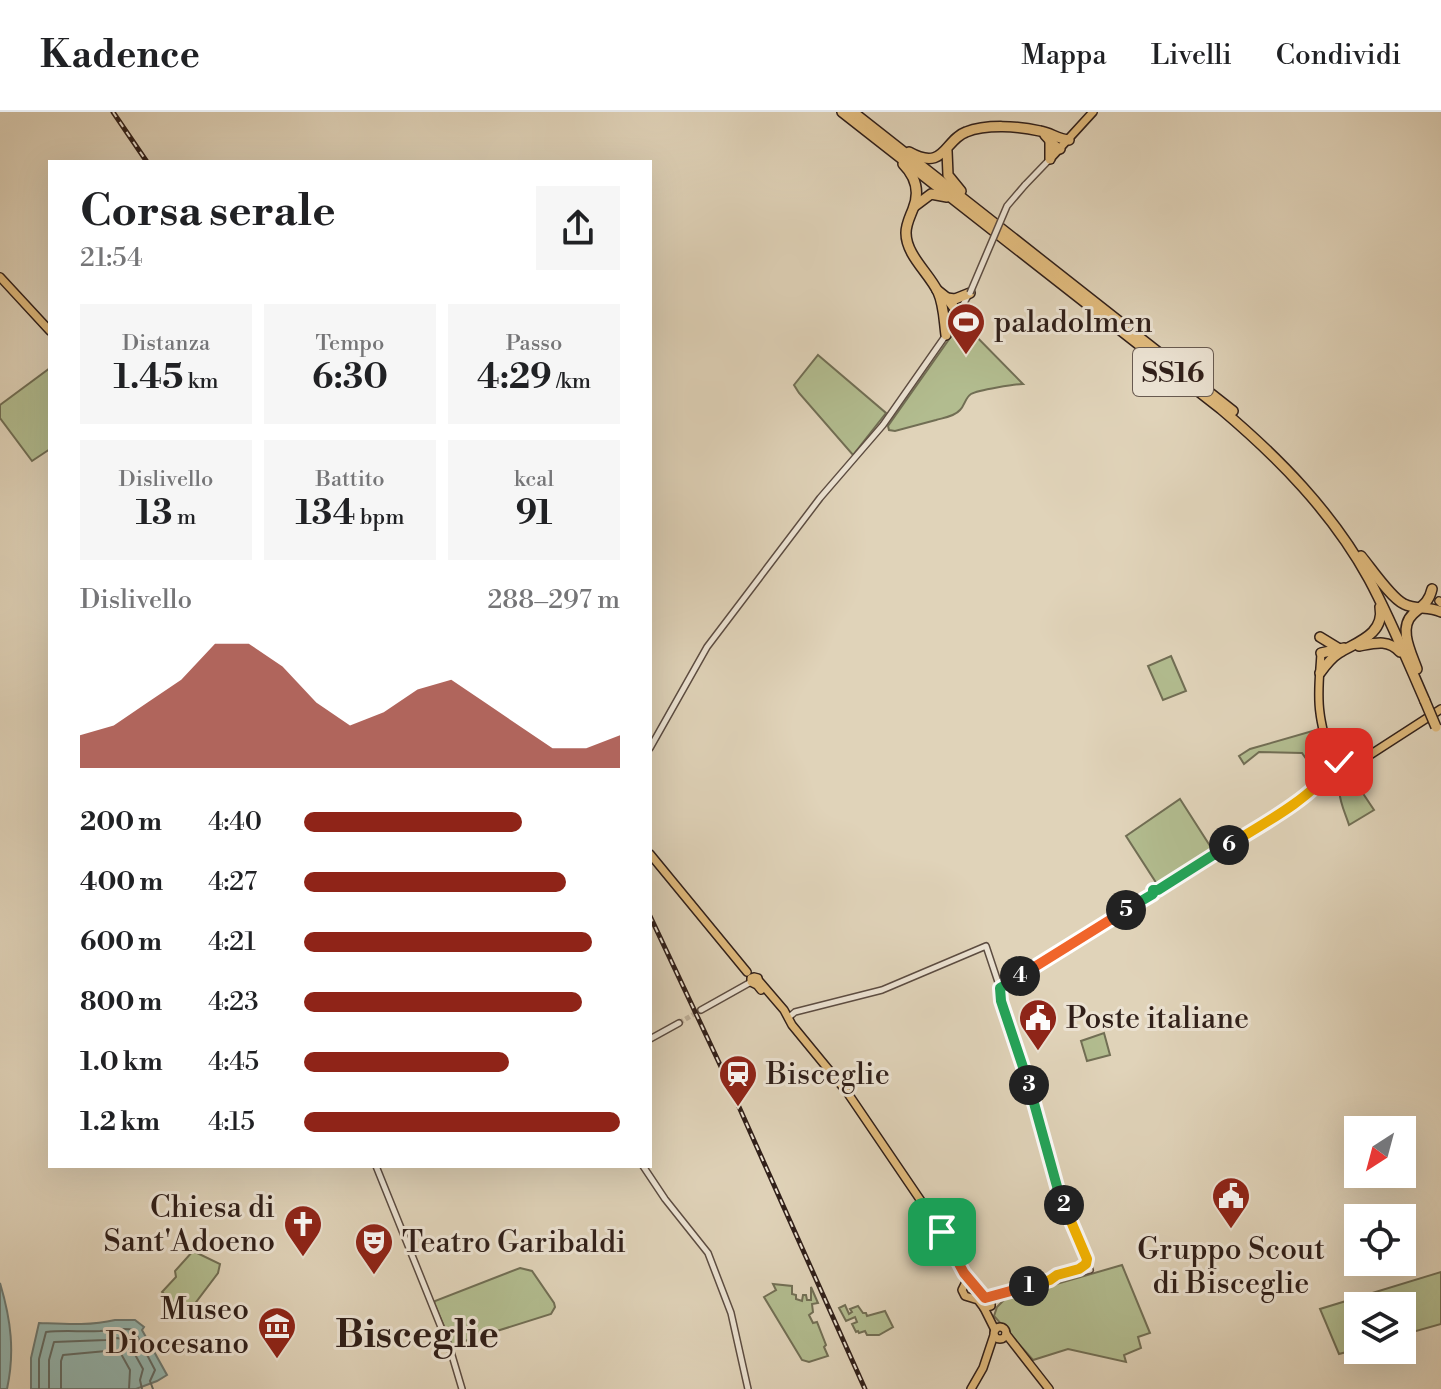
<!DOCTYPE html>
<html lang="it">
<head>
<meta charset="utf-8">
<style>
	:root { --surface:#fff; --page:#f6f6f6; --text:#202124; --muted:#757577; --line:#e0e0e0; --accent:#8f2418 }
	body { margin:0; font-family:"Libre Bodoni",serif; background:var(--page); color:var(--text); height:100vh; display:flex; flex-direction:column; font-size:30px; white-space:nowrap }
	* { box-sizing:border-box; margin:0 }
	p { font-size:26px; color:var(--muted) }
	.icon { flex:none; width:44px; height:44px; fill:none; stroke:currentColor; stroke-width:2; stroke-linecap:round; stroke-linejoin:round }
	.map { position:relative; flex:1; overflow:hidden }
	.panel { position:absolute; left:48px; top:48px; width:604px; height:1008px; display:flex; flex-direction:column; background:var(--surface); border-radius:0px; box-shadow:0 8px 32px #0002 }
	.panel>* { flex:none }
	.needle { width:52px; rotate:216deg }
	.buttons { position:absolute; left:1344px; top:1004px; display:grid; gap:16px }
	.buttons a { display:grid; place-items:center; width:72px; height:72px; border-radius:0px; background:var(--surface); box-shadow:0 8px 32px #0002; font-size:40px }
	.pin { position:absolute; display:grid; place-items:center; width:68px; height:68px; color:#fff; margin:-34px; border-radius:16px; box-shadow:0 4px 12px #0006 }
	.km { position:absolute; width:40px; height:40px; margin:-20px; border-radius:50%; background:#222; color:#fff; font-size:22px; line-height:40px; text-align:center }
	.round { display:grid; place-items:center; flex:none; width:84px; height:84px; border-radius:0px; background:var(--page) }
	.summary { display:flex; align-items:center; justify-content:space-between; height:136px; padding:0 32px }
	h1 { font-size:44px; font-weight:700; line-height:60px }
	.stats { display:grid; grid-template-columns:repeat(3,1fr); gap:12px; height:136px; padding:8px 32px }
	.stats div { display:grid; align-content:center; border-radius:0px; background:var(--page); text-align:center }
	.stats b { font-size:34px; font-weight:700 }
	.stats small { font-size:22px; font-weight:400 }
	.stats p { font-size:22px }
	.chart { height:224px; padding:16px 32px }
	.chart p { display:flex; justify-content:space-between }
	.chart svg { width:100%; height:144px; margin-top:8px; fill:var(--accent); opacity:.7 }
	ul { padding:0 32px; list-style:none; font-size:26px }
	li { display:grid; grid-template-columns:128px 96px 1fr; align-items:center; height:60px }
	li i { height:20px; border-radius:10px; background:var(--accent) }
	header { display:flex; align-items:center; gap:48px; box-sizing:border-box; height:112px; padding:0 40px; background:var(--surface); border-bottom:2px solid var(--line) }
	header strong { font-size:38px }
	nav { display:flex; gap:44px; margin-inline-start:auto; font-size:28px }
	.map>svg:first-child { display:block }
	.green { fill:#b2bc8f; stroke:#716e54; stroke-width:2 }
	.water { fill:#94b7b1; stroke:#6c7a74; stroke-width:2 }
	.lines { fill:none; stroke-linecap:round; stroke-linejoin:round }
	.shore { stroke:#626b65; stroke-width:2 }
	.minor-tunnel { stroke:#bdaf99; stroke-width:5; stroke-dasharray:5 2.5; stroke-linecap:butt }
	.minor-casing { stroke:#5c4c41; stroke-width:8 }
	.major-casing { stroke:#301f19; stroke-width:10 }
	.highway-casing { stroke:#301f19; stroke-width:12 }
	.minor { stroke:#ebe2d2; stroke-width:5 }
	.major { stroke:#e0ba7c; stroke-width:7 }
	.highway { stroke:#e0ba7c; stroke-width:9 }
	.rail-casing { stroke:#301f19; stroke-width:5 }
	.rail { stroke:#ebe2d2; stroke-width:2; stroke-dasharray:6; stroke-linecap:butt }
	.minor-bridge-casing { stroke:#5c4c41; stroke-width:8; stroke-linecap:butt }
	.highway-bridge-casing { stroke:#301f19; stroke-width:12; stroke-linecap:butt }
	.minor-bridge { stroke:#ebe2d2; stroke-width:5 }
	.highway-bridge { stroke:#e0ba7c; stroke-width:9 }
	.split-1-casing { stroke:#fff; stroke-width:16 }
	.split-2-casing { stroke:#fff; stroke-width:16 }
	.split-3-casing { stroke:#fff; stroke-width:16 }
	.split-4-casing { stroke:#fff; stroke-width:16 }
	.split-5-casing { stroke:#fff; stroke-width:16 }
	.split-6-casing { stroke:#fff; stroke-width:16 }
	.split-7-casing { stroke:#fff; stroke-width:16 }
	.split-8-casing { stroke:#fff; stroke-width:16 }
	.split-1 { stroke:#f0652b; stroke-width:10 }
	.split-2 { stroke:#f5b400; stroke-width:10 }
	.split-3 { stroke:#22a559; stroke-width:10 }
	.split-4 { stroke:#22a559; stroke-width:10 }
	.split-5 { stroke:#f0652b; stroke-width:10 }
	.split-6 { stroke:#22a559; stroke-width:10 }
	.split-7 { stroke:#f5b400; stroke-width:10 }
	.split-8 { stroke:#f5b400; stroke-width:10 }
	.labels { text-anchor:middle; stroke-width:6; stroke-linejoin:round; paint-order:stroke }
	.shield { fill:#ebe2d2; stroke:#685a50; stroke-width:2 }
	.shield-label { font-size:28px; font-weight:bold; fill:#301f19 }
	.poi-label { font-size:30px; fill:#301f19; stroke:#ebe2d2; text-anchor:start }
	.district-label { font-size:38px; font-weight:bold; fill:#301f19; stroke:#ebe2d2 }
</style>
</head>
<body>
<header>
<strong>Kadence</strong>
<nav><a>Mappa</a><a>Livelli</a><a>Condividi</a></nav>
</header>
<div class="map">
<svg width="1441" height="1277" viewBox="0 0 1441 1277">
	<rect width="100%" height="100%" fill="#e0d3b9"/>
	<filter id="stains"><feTurbulence type="fractalNoise" baseFrequency=".0025" numOctaves="4"/><feColorMatrix values="0 0 0 0 .2 0 0 0 0 .09 0 0 0 0 .02 0 0 0 .5 -.17"/></filter>
	<radialGradient id="worn" r=".72"><stop offset=".6" stop-color="#630" stop-opacity="0"/><stop offset="1" stop-color="#630" stop-opacity=".3"/></radialGradient>
	<g class="green">
		<path d="M 965,213 L 1023,272 C 1016,272 978,278 971,282 C 965,286 965,293 960,298 C 954,305 942,306 936,308 L 895,319 L 889,318 L 888,314 L 957,216 Z"/>
		<path d="M 818,243 L 886,301 L 853,343 L 799,281 L 794,273 Z"/>
		<path d="M 50,256 L 50,337 L 32,349 L 0,306 L 0,293 Z"/>
		<path d="M 1171,544 L 1186,579 L 1163,588 L 1148,554 Z"/>
		<path d="M 1316,618 L 1326,651 L 1314,658 L 1302,641 L 1259,640 L 1244,652 L 1239,644 L 1250,637 Z"/>
		<path d="M 1350,662 L 1374,698 L 1349,713 C 1344,696 1330,674 1350,662 Z"/>
		<path d="M 1180,687 L 1212,737 L 1157,772 L 1126,724 Z"/>
		<path d="M 1104,921 L 1110,943 L 1087,949 L 1081,929 Z"/>
		<path d="M 193,1139 L 220,1152 L 218,1161 L 187,1202 L 162,1180 L 176,1165 L 175,1159 Z"/>
		<path d="M 1122,1153 L 1150,1221 L 1138,1225 L 1141,1236 L 1124,1243 L 1126,1250 L 1068,1237 L 1033,1248 L 994,1204 L 997,1195 L 1005,1187 Z"/>
		<path d="M 520,1156 L 532,1159 L 554,1191 L 555,1195 L 551,1202 L 452,1233 L 434,1191 L 435,1189 Z"/>
		<path d="M 1441,1160 L 1441,1212 L 1402,1223 L 1402,1194 L 1358,1194 L 1358,1237 L 1339,1242 L 1320,1197 Z"/>
		<path d="M 773,1172 L 792,1174 L 792,1182 L 796,1183 L 796,1187 L 802,1189 L 803,1183 L 806,1183 L 807,1188 L 811,1188 L 811,1175 L 818,1191 L 812,1192 L 813,1200 L 809,1203 L 813,1211 L 817,1210 L 826,1233 L 824,1235 L 828,1244 L 809,1250 L 802,1248 L 764,1185 L 776,1178 Z"/>
		<path d="M 845,1193 L 849,1202 L 852,1200 L 850,1197 L 858,1194 L 863,1201 L 866,1201 L 867,1204 L 885,1199 L 893,1215 L 879,1223 L 867,1223 L 865,1219 L 859,1221 L 858,1219 L 856,1220 L 852,1212 L 857,1210 L 855,1205 L 846,1209 L 839,1196 Z"/>
	</g>
	<g class="water">
		<path d="M 0,1171 C 11,1208 15,1240 7,1277 L 0,1277 Z"/>
		<path d="M 115,1208 L 135,1208 L 144,1215 L 142,1218 L 167,1263 L 157,1269 L 136,1277 L 31,1277 L 31,1246 L 39,1211 C 64,1212 90,1214 115,1208 Z"/>
	</g>
	<g class="lines">
		<g class="shore">
			<path d="M 39,1277 L 39,1247 L 46,1220 C 64,1218 82,1220 100,1219 C 112,1218 123,1215 134,1218 L 155,1258 L 150,1269 L 153,1277"/>
			<path d="M 49,1277 L 49,1248 L 54,1230 L 106,1228 L 117,1226 L 127,1228 L 143,1257 L 140,1268 L 142,1277"/>
			<path d="M 61,1277 L 61,1249 L 63,1243 L 117,1238 L 120,1240 L 130,1258 L 129,1277"/>
		</g>
		<path class="minor-tunnel" d="M 679,911 L 701,898"/>
		<defs>
			<g id="minor">
				<path d="M 1025,73 L 1049,48"/>
				<path d="M 650,636 L 707,535 L 820,386 L 883,313 L 946,223 L 969,182"/>
				<path d="M 1313,678 L 1324,666"/>
				<path d="M 1155,777 L 1159,780 L 1155,784 L 1152,780 Z"/>
				<path d="M 1158,778 L 1309,681 L 1328,671"/>
				<path d="M 1000,876 L 1153,782"/>
				<path d="M 701,898 L 751,870"/>
				<path d="M 788,906 L 795,900 L 882,878 L 986,834 L 1000,876 L 1004,900 L 1035,993 L 1058,1078 L 1090,1158 L 985,1186"/>
				<path d="M 650,927 L 679,911"/>
				<path d="M 376,1054 L 451,1240 L 462,1277"/>
				<path d="M 643,1054 L 665,1087 L 708,1141 L 731,1201 L 748,1277"/>
				<path d="M 1066,1161 L 1079,1157 L 1087,1148"/>
			</g>
			<g id="major">
				<path d="M 1050,47 L 1093,0"/>
				<path d="M 0,165 L 50,219"/>
				<path d="M 1439,489 L 1441,491"/>
				<path d="M 1321,541 C 1320,561 1317,581 1320,601 C 1322,620 1331,640 1327,659"/>
				<path d="M 1332,645 L 1348,652"/>
				<circle cx="1332" cy="665" r="8"/>
				<path d="M 1340,666 L 1359,650 L 1441,597"/>
				<path d="M 650,742 L 747,860"/>
				<path d="M 760,870 L 784,898 L 792,913 L 847,980 L 936,1111 L 964,1161 L 972,1172"/>
				<path d="M 759,872 L 758,866 L 754,865 L 751,866 L 751,870 L 757,873 L 761,878"/>
				<path d="M 965,1172 L 972,1172 L 983,1184 L 991,1189 L 991,1194 L 984,1196 L 978,1188 L 965,1184 L 962,1178 Z"/>
				<path d="M 984,1196 L 995,1218"/>
				<circle cx="1000" cy="1221" r="6"/>
				<path d="M 1006,1222 L 1049,1277"/>
				<path d="M 971,1277 L 983,1256 L 994,1223"/>
			</g>
			<g id="highway">
				<path d="M 842,0 L 1221,297 C 1279,346 1332,400 1369,467 C 1390,506 1407,548 1425,589"/>
				<path d="M 853,0 L 1233,299"/>
				<path d="M 1045,23 L 1055,34 L 1060,37"/>
				<path d="M 947,39 L 948,63 L 961,79"/>
				<path d="M 909,40 C 945,60 944,28 966,20 C 986,12 1019,14 1040,19 C 1051,21 1058,27 1069,28"/>
				<path d="M 1050,47 L 1050,29"/>
				<path d="M 903,52 C 916,65 920,80 913,97 C 910,105 906,112 906,121 C 906,143 929,161 938,180 C 944,193 944,209 946,223"/>
				<path d="M 915,94 L 931,82 L 947,85"/>
				<path d="M 937,178 L 947,186 L 959,202"/>
				<path d="M 947,186 L 955,187 L 970,181"/>
				<path d="M 1361,444 C 1371,456 1391,486 1404,492 C 1415,498 1429,494 1441,500"/>
				<path d="M 1320,525 L 1338,536"/>
				<path d="M 1359,534 C 1375,531 1388,527 1400,540"/>
				<path d="M 1321,541 L 1344,536"/>
				<path d="M 1417,557 C 1411,540 1398,516 1413,502 C 1423,493 1429,490 1432,477"/>
				<path d="M 1320,561 C 1325,554 1331,546 1339,541 C 1357,530 1385,522 1380,495"/>
			</g>
		</defs>
		<use href="#minor" class="minor-casing"/>
		<use href="#major" class="major-casing"/>
		<use href="#highway" class="highway-casing"/>
		<use href="#minor" class="minor"/>
		<use href="#major" class="major"/>
		<use href="#highway" class="highway"/>
		<defs>
			<g id="rail">
				<path d="M 113,0 L 147,50"/>
				<path d="M 650,804 L 723,959 L 865,1277"/>
			</g>
		</defs>
		<use href="#rail" class="rail-casing"/>
		<use href="#rail" class="rail"/>
		<defs>
			<path id="minor-bridge" d="M 970,181 L 1007,94 L 1025,73"/>
			<path id="highway-bridge" d="M 1425,589 L 1436,615"/>
		</defs>
		<use href="#minor-bridge" class="minor-bridge-casing"/>
		<use href="#highway-bridge" class="highway-bridge-casing"/>
		<use href="#minor-bridge" class="minor-bridge"/>
		<use href="#highway-bridge" class="highway-bridge"/>
	</g>
	<g class="lines">
		<defs>
			<path id="split-1" d="M 942,1120 L 964,1161 L 985,1186 L 1029,1174"/>
			<path id="split-2" d="M 1029,1174 L 1050,1168 L 1057,1163 L 1079,1157 L 1086,1152 L 1087,1147 L 1064,1093"/>
			<path id="split-3" d="M 1029,973 L 1058,1078 L 1064,1093"/>
			<path id="split-4" d="M 1020,864 L 1000,876 L 1001,889 L 1029,973"/>
			<path id="split-5" d="M 1020,864 L 1126,798"/>
			<path id="split-6" d="M 1126,798 L 1153,782 L 1153,778 L 1158,778 L 1229,733"/>
			<path id="split-7" d="M 1229,733 C 1256,716 1314,685 1328,659"/>
			<path id="split-8" d="M 1328,659 L 1335,657 L 1332,645 L 1339,650"/>
		</defs>
		<use href="#split-1" class="split-1-casing"/>
		<use href="#split-2" class="split-2-casing"/>
		<use href="#split-3" class="split-3-casing"/>
		<use href="#split-4" class="split-4-casing"/>
		<use href="#split-5" class="split-5-casing"/>
		<use href="#split-6" class="split-6-casing"/>
		<use href="#split-7" class="split-7-casing"/>
		<use href="#split-8" class="split-8-casing"/>
		<use href="#split-1" class="split-1"/>
		<use href="#split-2" class="split-2"/>
		<use href="#split-3" class="split-3"/>
		<use href="#split-4" class="split-4"/>
		<use href="#split-5" class="split-5"/>
		<use href="#split-6" class="split-6"/>
		<use href="#split-7" class="split-7"/>
		<use href="#split-8" class="split-8"/>
	</g>
	<defs>
		<symbol id="stadium-pin" viewBox="-11 -11 22 30"><path d="M0 17L-7.5 6A9.5 9.5 0 1 1 7.5 6Z" fill="#8f2418" stroke="#ebe2d2"/><path d="M0-5a6.5 5 0 1 0 0 10a6.5 5 0 1 0 0-10ZM-3.5-1.8h7v3.6h-7Z" fill="#fff"/></symbol>
		<symbol id="civic-pin" viewBox="-11 -11 22 30"><path d="M0 17L-7.5 6A9.5 9.5 0 1 1 7.5 6Z" fill="#8f2418" stroke="#ebe2d2"/><path d="M-.6-6.5H3V-4.5H.6V-3L4-1V1h2V6H-6V1h2V-1L-.6-3ZM-1.2 2.5V6h2.4V2.5Z" fill="#fff"/></symbol>
		<symbol id="station-pin" viewBox="-11 -11 22 30"><path d="M0 17L-7.5 6A9.5 9.5 0 1 1 7.5 6Z" fill="#8f2418" stroke="#ebe2d2"/><path d="M-3-6H3Q5-6 5-4V2Q5 4 3 4L4.5 6H3L1.5 4h-3L-3 6H-4.5L-3 4Q-5 4-5 2V-4Q-5-6-3-6ZM-3.5-4v3h7v-3ZM-3.5 1v1.5H-2V1ZM2 1v1.5H3.5V1Z" fill="#fff"/></symbol>
		<symbol id="church-pin" viewBox="-11 -11 22 30"><path d="M0 17L-7.5 6A9.5 9.5 0 1 1 7.5 6Z" fill="#8f2418" stroke="#ebe2d2"/><path d="M-1.2-6h2.4v3.5h3.3v2.4h-3.3V6h-2.4V-.1h-3.3v-2.4h3.3Z" fill="#fff"/></symbol>
		<symbol id="theatre-pin" viewBox="-11 -11 22 30"><path d="M0 17L-7.5 6A9.5 9.5 0 1 1 7.5 6Z" fill="#8f2418" stroke="#ebe2d2"/><path d="M-5-5.5Q0-4 5-5.5V0Q5 5 0 6Q-5 5-5 0ZM-3.3-2.5H-1v1.5H-3.3ZM1-2.5H3.3v1.5H1ZM-2.8 1Q0 5.5 2.8 1Z" fill="#fff"/></symbol>
		<symbol id="museum-pin" viewBox="-11 -11 22 30"><path d="M0 17L-7.5 6A9.5 9.5 0 1 1 7.5 6Z" fill="#8f2418" stroke="#ebe2d2"/><path d="M0-6L6-3V-2H-6V-3ZM-5-1h2V3h-2ZM-1-1h2V3h-2ZM3-1h2V3H3ZM-6 4H6V6H-6Z" fill="#fff"/></symbol>
	</defs>
	<g fill-rule="evenodd">
		<use href="#stadium-pin" x="944" y="188" width="44" height="60"/>
		<use href="#civic-pin" x="1016" y="884" width="44" height="60"/>
		<use href="#station-pin" x="716" y="940" width="44" height="60"/>
		<use href="#civic-pin" x="1209" y="1062" width="44" height="60"/>
		<use href="#church-pin" x="281" y="1090" width="44" height="60"/>
		<use href="#theatre-pin" x="352" y="1108" width="44" height="60"/>
		<use href="#museum-pin" x="255" y="1192" width="44" height="60"/>
	</g>
	<g class="labels">
		<rect class="shield" x="1133" y="236" width="80" height="48" rx="6"/>
		<g class="shield-label">
			<text x="1173" y="270">SS16</text>
		</g>
		<g class="poi-label">
			<text x="994" y="220">paladolmen</text>
			<text x="1066" y="916">Poste italiane</text>
			<text x="766" y="972">Bisceglie</text>
			<text x="275" y="1105" text-anchor="end">Chiesa di<tspan x="275" dy="34">Sant'Adoeno</tspan></text>
			<text x="402" y="1140">Teatro Garibaldi</text>
			<text x="1231" y="1147" text-anchor="middle">Gruppo Scout<tspan x="1231" dy="34">di Bisceglie</tspan></text>
			<text x="249" y="1207" text-anchor="end">Museo<tspan x="249" dy="34">Diocesano</tspan></text>
		</g>
		<g class="district-label">
			<text x="417" y="1235">Bisceglie</text>
		</g>
	</g>
	<rect width="100%" height="100%" filter="url(#stains)"/>
	<rect width="100%" height="100%" fill="url(#worn)"/>
</svg>
<div class="buttons">
<a><svg class="needle" viewBox="-14 -14 28 28"><path d="M0-13l5 13h-10z" fill="#e53935"/><path d="M0 13l5-13h-10z" fill="#757577"/></svg></a>
<a><svg class="icon" aria-label="locate" viewBox="0 0 24 24"><circle cx="12" cy="12" r="6"/><path d="M12 2v4M12 18v4M2 12h4M18 12h4"/></svg></a>
<a><svg class="icon" aria-label="layers" viewBox="0 0 24 24"><path d="M12 4l9 5-9 5-9-5zM3 14l9 5 9-5"/></svg></a>
</div>
<div class="pin" style="left:942px;top:1120px;background:#1e9e55"><svg class="icon" aria-label="arrive" viewBox="0 0 24 24"><path d="M6 21V4h12l-3 4 3 4H6"/></svg></div>
<div class="pin" style="left:1339px;top:650px;background:#d93025"><svg class="icon" aria-label="check" viewBox="0 0 24 24"><path d="M5 12l5 5 9-10"/></svg></div>
<b class="km" style="left:1029px;top:1174px">1</b>
<b class="km" style="left:1064px;top:1093px">2</b>
<b class="km" style="left:1029px;top:973px">3</b>
<b class="km" style="left:1020px;top:864px">4</b>
<b class="km" style="left:1126px;top:798px">5</b>
<b class="km" style="left:1229px;top:733px">6</b>
<section class="panel">
<div class="summary"><div><h1>Corsa serale</h1><p>21:54</p></div><a class="round"><svg class="icon" aria-label="share" viewBox="0 0 24 24"><path d="M12 15V3M7 8l5-5 5 5M5 13v7h14v-7"/></svg></a></div>
<div class="stats">
<div><p>Distanza</p><b>1.45<small> km</small></b></div>
<div><p>Tempo</p><b>6:30</b></div>
<div><p>Passo</p><b>4:29<small> /km</small></b></div>
</div>
<div class="stats">
<div><p>Dislivello</p><b>13<small> m</small></b></div>
<div><p>Battito</p><b>134<small> bpm</small></b></div>
<div><p>kcal</p><b>91</b></div>
</div>
<div class="chart"><p><span>Dislivello</span>288–297 m</p>
<svg viewBox="0 0 160 44" preserveAspectRatio="none"><path d="M0 44V34L10 31L20 24L30 17L40 6L50 6L60 13L70 24L80 31L90 27L100 20L110 17L120 24L130 31L140 38L150 38L160 34V44z"/></svg>
</div>
<ul>
<li><b>200 m</b>4:40<i style="width:69%"></i></li>
<li><b>400 m</b>4:27<i style="width:83%"></i></li>
<li><b>600 m</b>4:21<i style="width:91%"></i></li>
<li><b>800 m</b>4:23<i style="width:88%"></i></li>
<li><b>1.0 km</b>4:45<i style="width:65%"></i></li>
<li><b>1.2 km</b>4:15<i style="width:100%"></i></li>
</ul>
</section>
</div>
</body>
</html>
